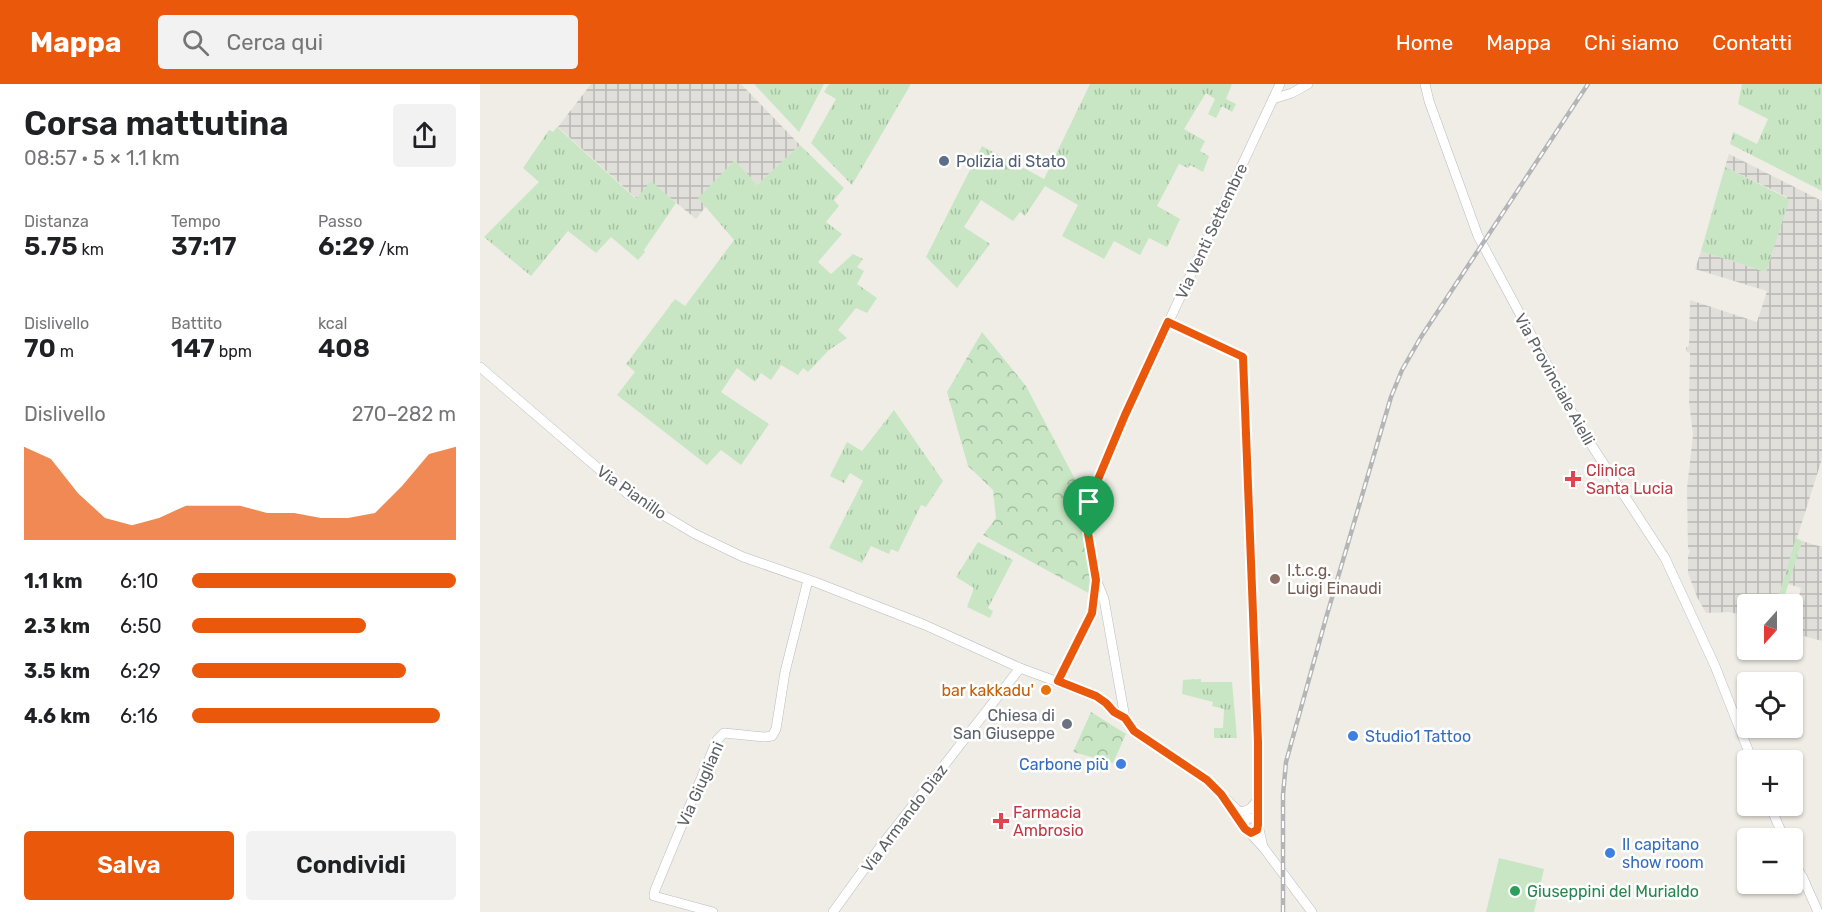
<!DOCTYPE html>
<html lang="it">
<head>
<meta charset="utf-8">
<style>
	:root { --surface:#fff; --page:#f2f2f2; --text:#202124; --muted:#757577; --accent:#ea580c }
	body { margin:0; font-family:Rubik,sans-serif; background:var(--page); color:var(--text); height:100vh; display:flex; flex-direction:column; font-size:22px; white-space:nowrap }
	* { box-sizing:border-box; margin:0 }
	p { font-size:20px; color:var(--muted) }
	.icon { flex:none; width:33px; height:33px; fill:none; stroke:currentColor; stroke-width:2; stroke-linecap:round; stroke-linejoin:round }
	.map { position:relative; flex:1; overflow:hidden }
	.drawer { display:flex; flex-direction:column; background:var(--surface); width:480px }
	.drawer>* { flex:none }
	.needle { width:39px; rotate:201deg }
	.buttons { position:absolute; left:1257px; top:510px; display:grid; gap:12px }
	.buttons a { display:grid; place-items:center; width:66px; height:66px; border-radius:6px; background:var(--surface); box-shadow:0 2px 4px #0004; font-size:30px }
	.pin { position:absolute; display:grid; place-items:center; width:51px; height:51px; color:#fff; margin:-62px -26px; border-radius:50% 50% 50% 0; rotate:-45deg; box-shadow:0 0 6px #0007 }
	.pin .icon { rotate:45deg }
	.round { display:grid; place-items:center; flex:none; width:63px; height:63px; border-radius:6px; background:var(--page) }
	.headline { display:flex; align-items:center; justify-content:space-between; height:102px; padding:0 24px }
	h1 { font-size:33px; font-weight:600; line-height:45px }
	.figures { display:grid; grid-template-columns:repeat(3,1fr); gap:9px; height:102px; padding:6px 24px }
	.figures div { display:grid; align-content:center }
	.figures b { font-size:26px; font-weight:600 }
	.figures small { font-size:16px; font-weight:400 }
	.figures p { font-size:16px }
	.chart { height:168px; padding:12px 24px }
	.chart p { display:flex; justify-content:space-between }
	.chart svg { width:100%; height:108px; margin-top:6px; fill:var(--accent); opacity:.7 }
	.action { display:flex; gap:12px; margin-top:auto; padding:12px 24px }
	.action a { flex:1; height:69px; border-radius:6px; background:var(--accent); color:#fff; font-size:24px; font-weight:600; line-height:69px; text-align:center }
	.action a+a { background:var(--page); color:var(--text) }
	ul { padding:0 24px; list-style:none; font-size:20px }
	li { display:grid; grid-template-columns:96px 72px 1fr; align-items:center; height:45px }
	li i { height:15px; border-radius:8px; background:var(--accent) }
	header { display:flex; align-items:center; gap:36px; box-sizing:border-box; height:84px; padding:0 30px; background:var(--accent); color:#fff }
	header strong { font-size:28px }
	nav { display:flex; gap:33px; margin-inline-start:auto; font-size:21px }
	.search { width:420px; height:54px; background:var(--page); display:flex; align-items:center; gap:15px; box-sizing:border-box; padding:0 21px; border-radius:6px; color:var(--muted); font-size:22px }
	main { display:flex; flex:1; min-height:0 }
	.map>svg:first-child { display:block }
	.industrial { fill:url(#industrial-grid) }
	.grass { fill:url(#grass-tufts) }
	.park { fill:url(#park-crowns) }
	.garden { fill:#c8e6c4 }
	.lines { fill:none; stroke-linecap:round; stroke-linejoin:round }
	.secondary-casing { stroke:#b8bbbf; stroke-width:10 }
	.secondary { stroke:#fff; stroke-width:9 }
	.rail-casing { stroke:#b4b5b6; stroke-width:4.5 }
	.rail { stroke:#fff; stroke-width:2; stroke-dasharray:7; stroke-linecap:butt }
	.route-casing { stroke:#fff; stroke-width:12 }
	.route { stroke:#ea580c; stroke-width:8 }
	.service-dot { fill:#5c6f8a; stroke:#fff; stroke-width:2 }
	.health-dot { fill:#e0444e; stroke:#fff; stroke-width:2 }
	.education-dot { fill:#8d6e63; stroke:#fff; stroke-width:2 }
	.food-dot { fill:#e8710a; stroke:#fff; stroke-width:2 }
	.worship-dot { fill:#6b7280; stroke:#fff; stroke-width:2 }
	.shop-dot { fill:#3f7fe0; stroke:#fff; stroke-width:2 }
	.leisure-dot { fill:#2e9e5b; stroke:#fff; stroke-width:2 }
	.labels { text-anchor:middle; stroke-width:5; stroke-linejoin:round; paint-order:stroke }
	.service-label { font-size:16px; fill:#4e5e75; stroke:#fff; text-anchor:start }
	.street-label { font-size:16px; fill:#5e6266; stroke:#fff }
	.health-label { font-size:16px; fill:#be3a42; stroke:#fff; text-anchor:start }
	.education-label { font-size:16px; fill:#785e54; stroke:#fff; text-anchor:start }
	.food-label { font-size:16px; fill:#c56008; stroke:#fff; text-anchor:end }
	.worship-label { font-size:16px; fill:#5b616d; stroke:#fff; text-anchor:end }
	.shop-label { font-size:16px; fill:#366cbe; stroke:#fff; text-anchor:start }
	.leisure-label { font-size:16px; fill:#27864d; stroke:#fff; text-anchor:start }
</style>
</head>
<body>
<header>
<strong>Mappa</strong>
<div class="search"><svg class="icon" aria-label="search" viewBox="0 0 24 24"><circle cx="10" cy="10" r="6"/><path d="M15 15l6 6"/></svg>Cerca qui</div>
<nav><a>Home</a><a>Mappa</a><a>Chi siamo</a><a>Contatti</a></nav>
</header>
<main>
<section class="drawer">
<div class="headline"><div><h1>Corsa mattutina</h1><p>08:57 · 5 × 1.1 km</p></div><a class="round"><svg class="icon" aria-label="share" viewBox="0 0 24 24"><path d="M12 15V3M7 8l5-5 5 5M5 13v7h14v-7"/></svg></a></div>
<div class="figures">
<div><p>Distanza</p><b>5.75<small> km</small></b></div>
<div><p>Tempo</p><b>37:17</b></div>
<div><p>Passo</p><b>6:29<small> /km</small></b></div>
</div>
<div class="figures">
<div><p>Dislivello</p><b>70<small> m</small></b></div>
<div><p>Battito</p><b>147<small> bpm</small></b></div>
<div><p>kcal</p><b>408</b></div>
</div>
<div class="chart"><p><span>Dislivello</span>270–282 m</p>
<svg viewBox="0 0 160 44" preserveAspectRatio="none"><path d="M0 44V6L10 11L20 25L30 35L40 38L50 35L60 30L70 30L80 30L90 33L100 33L110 35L120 35L130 33L140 22L150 9L160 6V44z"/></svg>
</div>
<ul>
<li><b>1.1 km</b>6:10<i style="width:100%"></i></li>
<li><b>2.3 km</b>6:50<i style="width:66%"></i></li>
<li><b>3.5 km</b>6:29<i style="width:81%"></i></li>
<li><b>4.6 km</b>6:16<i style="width:94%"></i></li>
</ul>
<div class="action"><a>Salva</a><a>Condividi</a></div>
</section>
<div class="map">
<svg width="1342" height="828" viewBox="0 0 1342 828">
	<defs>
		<pattern id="industrial-grid" width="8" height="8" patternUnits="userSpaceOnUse" patternTransform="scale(1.5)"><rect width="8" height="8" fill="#e1dfda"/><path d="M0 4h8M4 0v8" fill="none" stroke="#bab8b5"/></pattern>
		<pattern id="grass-tufts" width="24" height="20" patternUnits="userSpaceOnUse" patternTransform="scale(1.5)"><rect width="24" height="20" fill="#c8e6c4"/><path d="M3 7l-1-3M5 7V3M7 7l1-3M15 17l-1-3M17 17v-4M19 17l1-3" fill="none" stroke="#a6bea3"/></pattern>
		<pattern id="park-crowns" width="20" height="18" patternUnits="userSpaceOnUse" patternTransform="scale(1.5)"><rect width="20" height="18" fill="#c8e6c4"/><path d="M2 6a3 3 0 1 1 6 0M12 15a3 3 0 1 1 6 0" fill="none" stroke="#a6bea3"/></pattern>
	</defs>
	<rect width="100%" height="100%" fill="#f0ede6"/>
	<g class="industrial">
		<path d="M 111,0 L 261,0 L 320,61 L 277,101 L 255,76 L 219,114 L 226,122 L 216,135 L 171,98 L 157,115 L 78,43 Z"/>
		<path d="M 1249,70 L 1342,117 L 1342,375 L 1296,520 L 1268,520 L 1267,532 L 1249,528 L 1226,529 L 1217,513 L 1208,489 L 1208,472 L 1210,466 L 1208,465 L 1207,404 L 1213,351 L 1209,318 L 1210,269 L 1207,268 L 1206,264 L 1209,261 L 1210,216 L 1277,238 L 1287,207 L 1215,185 L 1221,167 L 1286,188 L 1307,113 L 1245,83 Z"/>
		<path d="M 1322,457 L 1342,463 L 1342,557 L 1313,549 L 1313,537 L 1321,504 L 1308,500 Z"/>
	</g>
	<g class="grass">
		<path d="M 274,0 L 344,0 L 319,48 Z"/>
		<path d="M 349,0 L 431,0 L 372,101 L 331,59 L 356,15 L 344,8 Z"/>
		<path d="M 610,0 L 752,0 L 746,15 L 756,20 L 752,28 L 742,22 L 736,34 L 728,30 L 735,15 L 726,9 L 704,45 L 725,57 L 720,67 L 729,72 L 723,88 L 710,81 L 708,84 L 699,80 L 677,122 L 700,135 L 687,163 L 669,154 L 660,171 L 634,157 L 624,175 L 582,152 L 598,121 L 565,102 L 545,132 L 540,128 L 533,137 L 501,116 L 484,143 L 510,160 L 477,204 L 446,173 L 502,62 L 564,95 Z"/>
		<path d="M 1262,0 L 1342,0 L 1342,107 L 1250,60 L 1253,48 L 1277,60 L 1288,35 L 1258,20 Z"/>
		<path d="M 77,43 L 156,115 L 171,97 L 196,119 L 164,166 L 165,168 L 158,176 L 131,153 L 116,169 L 88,147 L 51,192 L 4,153 L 59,98 L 43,84 L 69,46 L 73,48 Z"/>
		<path d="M 320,61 L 364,104 L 354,116 L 359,122 L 346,138 L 362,150 L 338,178 L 351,190 L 373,170 L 383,175 L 377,183 L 384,187 L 377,200 L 397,214 L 387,229 L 376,224 L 358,246 L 367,254 L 349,266 L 328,288 L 323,284 L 318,291 L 301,281 L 291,296 L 281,289 L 275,298 L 257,284 L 241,308 L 289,340 L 261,381 L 241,366 L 227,381 L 137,311 L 155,288 L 146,280 L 195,215 L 205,222 L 254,156 L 218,114 L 255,76 L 277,101 Z"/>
		<path d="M 1245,83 L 1307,114 L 1309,117 L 1286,188 L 1221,167 Z"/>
		<path d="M 414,326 L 463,397 L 446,423 L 441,421 L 418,468 L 411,465 L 409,470 L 391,462 L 382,479 L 349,464 L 383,397 L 370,389 L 364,399 L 350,392 L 367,358 L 382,367 Z"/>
		<path d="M 1316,454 L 1322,457 L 1302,520 L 1296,520 Z"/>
		<path d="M 498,458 L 533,476 L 508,524 L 513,527 L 510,534 L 487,523 L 494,504 L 476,493 Z"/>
		<path d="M 721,595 L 721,598 L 752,598 L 757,654 L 734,654 L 734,644 L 743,644 L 744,625 L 732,622 L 733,618 L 702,610 L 703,596 Z"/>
	</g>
	<g class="park">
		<path d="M 502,248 L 546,302 L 607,418 L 613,495 L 612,511 L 503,451 L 516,434 L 513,406 L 488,382 L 467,308 Z"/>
		<path d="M 611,628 L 646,650 L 633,679 L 593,668 Z"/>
	</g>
	<path class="garden" d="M 1019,774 L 1064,785 L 1054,828 L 1006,828 Z"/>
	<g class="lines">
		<defs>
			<g id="secondary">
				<path d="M 945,0 L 949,17 L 998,152 L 1070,286 L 1072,295 L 1114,365 L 1185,474 L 1235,582 L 1272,676"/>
				<path d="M 793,15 L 812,9 L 828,0"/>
				<path d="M 688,238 L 763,273 L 779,658 L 778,741 L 783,763"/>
				<path d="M 0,283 L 148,410 L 215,450 L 263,473 L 335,498 L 445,541 L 540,584 L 616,612 C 626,619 634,628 645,634"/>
				<path d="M 617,498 L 624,515 L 645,634 L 654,647 L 727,696 L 757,726 C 767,731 774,722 778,714"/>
				<path d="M 578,597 L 612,529 L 617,496 L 608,449 L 611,412 L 645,331 L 800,0"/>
				<path d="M 1290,722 L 1304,754"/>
				<circle cx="771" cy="741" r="7"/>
				<path d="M 769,748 L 783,763 L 832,828"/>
				<path d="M 1312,777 L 1323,794 L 1338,828"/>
				<path d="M 233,828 L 174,812 L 175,806 L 237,656 L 244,649 L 285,653 L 292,652 L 296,645 L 305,588 L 328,496"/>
				<path d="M 353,828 L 398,766 L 540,584"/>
			</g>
		</defs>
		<use href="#secondary" class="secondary-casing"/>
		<use href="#secondary" class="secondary"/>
		<defs>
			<path id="rail" d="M 803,828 L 803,711 L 806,678 L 846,534 L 911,313 L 922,286 L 941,253 L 1108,0"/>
		</defs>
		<use href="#rail" class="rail-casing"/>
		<use href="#rail" class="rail"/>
	</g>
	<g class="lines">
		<defs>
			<path id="route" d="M 688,238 L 763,273 L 778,658 L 778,741 L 777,746 L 771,749 L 765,745 L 741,710 L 727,696 L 654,647 L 645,634 L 634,628 L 626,619 L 616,612 L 578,597 L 612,529 L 616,496 L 608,449 L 611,412 L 645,331 Z"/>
		</defs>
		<use href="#route" class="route-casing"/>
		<use href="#route" class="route"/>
	</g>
	<circle class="service-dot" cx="464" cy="77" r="6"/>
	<g class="health-dot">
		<path d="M1090 386h6v6h6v6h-6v6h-6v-6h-6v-6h6z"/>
		<path d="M518 728h6v6h6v6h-6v6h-6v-6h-6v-6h6z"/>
	</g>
	<circle class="education-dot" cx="795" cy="495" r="6"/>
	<circle class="food-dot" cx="566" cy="606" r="6"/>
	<circle class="worship-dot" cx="587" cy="640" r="6"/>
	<g class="shop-dot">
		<circle cx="873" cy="652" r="6"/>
		<circle cx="641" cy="680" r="6"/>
		<circle cx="1130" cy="769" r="6"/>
	</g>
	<circle class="leisure-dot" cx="1035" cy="807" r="6"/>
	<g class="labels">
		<g class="service-label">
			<text x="476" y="83">Polizia di Stato</text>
		</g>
		<g class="street-label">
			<text transform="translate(731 147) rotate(-65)" y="6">Via Venti Settembre</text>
			<text transform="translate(1075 295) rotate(61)" y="6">Via Provinciale Aielli</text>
			<text transform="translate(152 408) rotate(35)" y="6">Via Pianillo</text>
			<text transform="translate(220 700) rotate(-66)" y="6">Via Giugliani</text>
			<text transform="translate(424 734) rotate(-53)" y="6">Via Armando Diaz</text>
		</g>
		<g class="health-label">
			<text x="1106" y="392">Clinica<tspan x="1106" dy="18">Santa Lucia</tspan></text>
			<text x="533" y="734">Farmacia<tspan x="533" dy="18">Ambrosio</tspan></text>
		</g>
		<g class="education-label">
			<text x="807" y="492">I.t.c.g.<tspan x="807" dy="18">Luigi Einaudi</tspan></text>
		</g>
		<g class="food-label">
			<text x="554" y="612">bar kakkadu'</text>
		</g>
		<g class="worship-label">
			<text x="575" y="637">Chiesa di<tspan x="575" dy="18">San Giuseppe</tspan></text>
		</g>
		<g class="shop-label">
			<text x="885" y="658">Studio1 Tattoo</text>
			<text x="629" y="686" text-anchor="end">Carbone più</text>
			<text x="1142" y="766">Il capitano<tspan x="1142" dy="18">show room</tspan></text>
		</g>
		<g class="leisure-label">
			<text x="1047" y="813">Giuseppini del Murialdo</text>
		</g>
	</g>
</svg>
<div class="buttons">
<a><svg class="needle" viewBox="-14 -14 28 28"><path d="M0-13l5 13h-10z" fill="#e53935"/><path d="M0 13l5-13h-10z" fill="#757577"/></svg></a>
<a><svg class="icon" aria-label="locate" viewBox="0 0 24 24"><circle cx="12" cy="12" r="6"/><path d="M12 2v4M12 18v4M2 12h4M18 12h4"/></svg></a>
<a>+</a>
<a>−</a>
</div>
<div class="pin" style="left:609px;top:454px;background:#1e9e55"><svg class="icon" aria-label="arrive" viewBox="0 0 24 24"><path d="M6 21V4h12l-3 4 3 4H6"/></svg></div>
</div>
</main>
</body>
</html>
